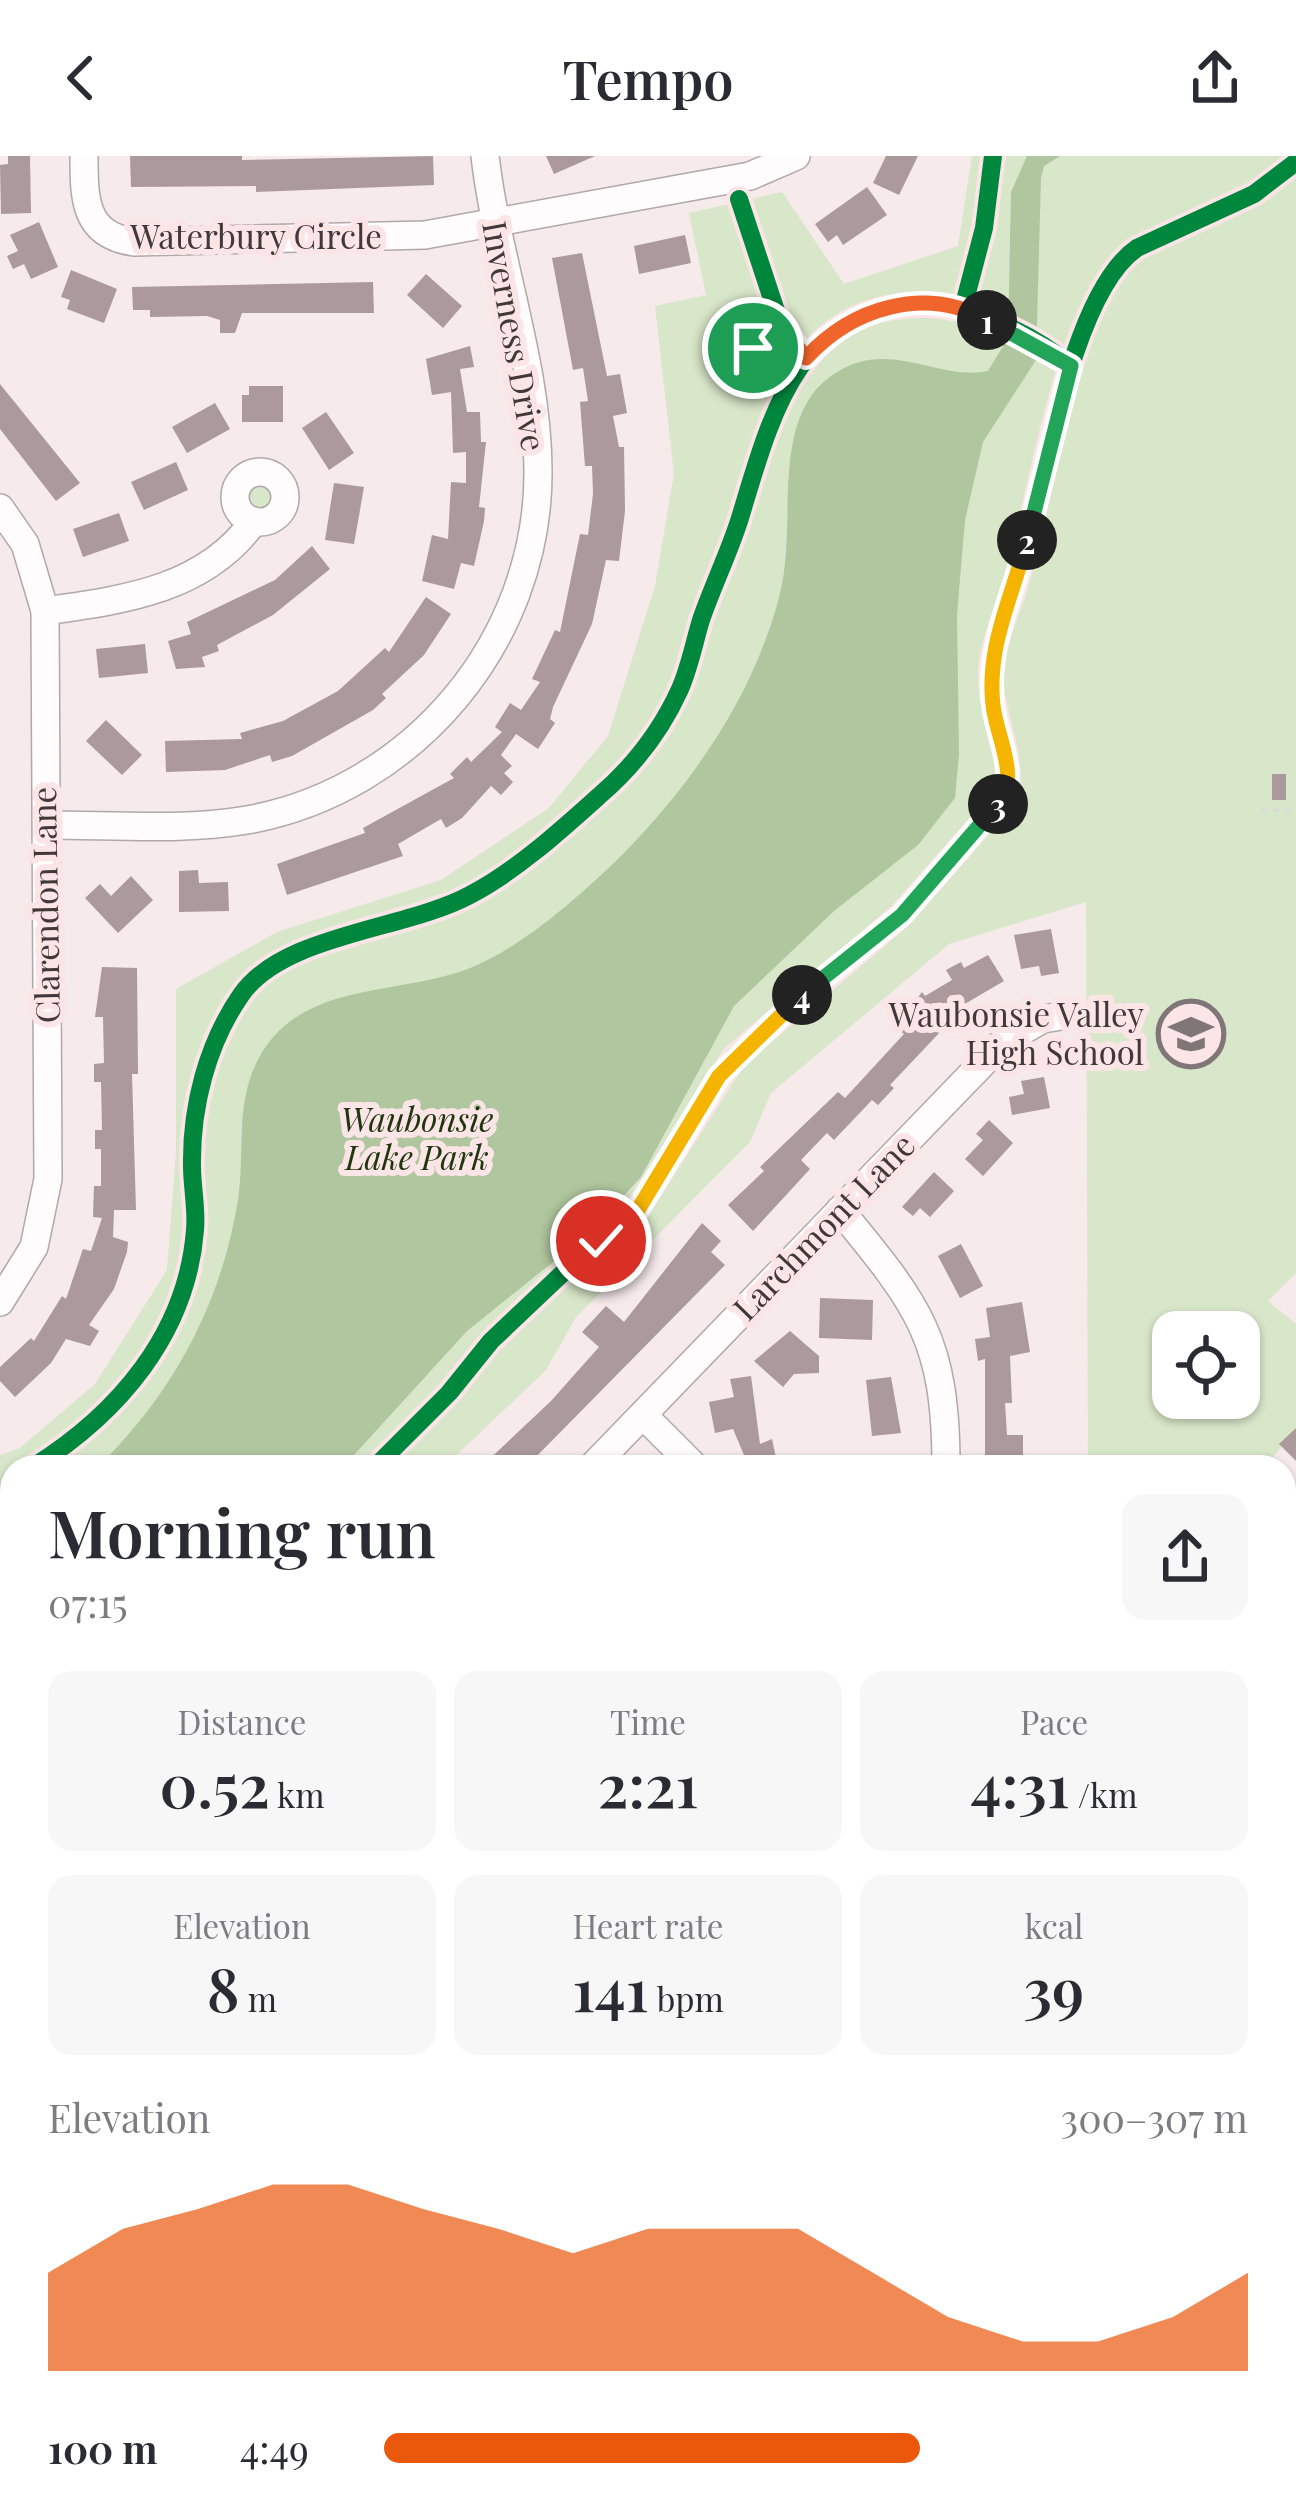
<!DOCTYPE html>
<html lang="en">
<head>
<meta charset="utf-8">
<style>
	:root { --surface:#fff; --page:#f7f7f7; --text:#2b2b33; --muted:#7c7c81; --accent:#ea580c }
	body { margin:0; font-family:"Playfair Display",serif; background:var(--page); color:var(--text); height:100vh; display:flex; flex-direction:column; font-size:45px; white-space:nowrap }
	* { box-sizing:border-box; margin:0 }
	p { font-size:39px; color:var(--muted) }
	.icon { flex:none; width:66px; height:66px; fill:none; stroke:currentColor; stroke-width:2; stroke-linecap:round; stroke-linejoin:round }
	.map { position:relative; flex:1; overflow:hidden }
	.side { position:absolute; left:0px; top:1299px; width:1296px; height:1062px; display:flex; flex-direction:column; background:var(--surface); border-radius:36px 36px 0 0; box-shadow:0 3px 9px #0004 }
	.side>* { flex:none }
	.buttons { position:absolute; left:1152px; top:1155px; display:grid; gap:24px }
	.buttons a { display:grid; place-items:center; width:108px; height:108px; border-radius:24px; background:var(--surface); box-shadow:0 3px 9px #0004; font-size:60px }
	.pin { position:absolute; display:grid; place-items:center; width:102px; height:102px; color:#fff; margin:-51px; border:6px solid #fff; border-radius:50%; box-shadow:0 3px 12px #0007 }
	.km { position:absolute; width:60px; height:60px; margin:-30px; border-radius:50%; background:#222; color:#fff; font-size:33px; line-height:60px; text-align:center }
	.round { display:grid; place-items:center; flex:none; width:126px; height:126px; border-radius:24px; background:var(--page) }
	.overview { display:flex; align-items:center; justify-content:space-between; height:204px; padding:0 48px }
	h1 { font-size:66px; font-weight:600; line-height:90px }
	.metrics { display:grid; grid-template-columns:repeat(3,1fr); gap:18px; height:204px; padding:12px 48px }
	.metrics div { display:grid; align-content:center; border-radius:24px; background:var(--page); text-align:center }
	.metrics b { font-size:60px; font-weight:600 }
	.metrics small { font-size:33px; font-weight:400 }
	.metrics p { font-size:33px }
	.chart { height:336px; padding:24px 48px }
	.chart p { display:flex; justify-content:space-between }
	.chart svg { width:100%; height:216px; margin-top:12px; fill:var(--accent); opacity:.7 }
	ul { padding:0 48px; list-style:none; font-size:39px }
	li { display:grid; grid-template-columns:192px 144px 1fr; align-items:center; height:90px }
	li i { height:30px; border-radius:15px; background:var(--accent) }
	header { display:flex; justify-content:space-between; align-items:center; height:156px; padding:0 48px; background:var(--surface); font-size:54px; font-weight:600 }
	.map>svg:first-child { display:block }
	.green { fill:#d8e6c9; fill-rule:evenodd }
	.water { fill:#b0c69e }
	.building { fill:#ab999c }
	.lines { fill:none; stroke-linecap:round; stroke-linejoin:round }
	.minor-casing { stroke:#b1a8a8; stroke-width:30 }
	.major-casing { stroke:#cec8c9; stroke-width:39 }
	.path { stroke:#dcd9d9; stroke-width:3; stroke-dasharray:6 6; stroke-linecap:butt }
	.minor { stroke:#fefcfc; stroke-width:27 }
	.major { stroke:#f6ebed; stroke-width:36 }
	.cycleway-casing { stroke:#fbe5e7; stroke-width:26 }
	.cycleway { stroke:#00873e; stroke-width:18 }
	.split-1-casing { stroke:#fff; stroke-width:24 }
	.split-2-casing { stroke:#fff; stroke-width:24 }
	.split-3-casing { stroke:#fff; stroke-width:24 }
	.split-4-casing { stroke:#fff; stroke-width:24 }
	.split-5-casing { stroke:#fff; stroke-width:24 }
	.split-1 { stroke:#f0652b; stroke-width:15 }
	.split-2 { stroke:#22a559; stroke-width:15 }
	.split-3 { stroke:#f5b400; stroke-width:15 }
	.split-4 { stroke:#22a559; stroke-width:15 }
	.split-5 { stroke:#f5b400; stroke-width:15 }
	.labels { text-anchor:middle; stroke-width:12; stroke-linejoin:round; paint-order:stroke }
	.street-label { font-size:33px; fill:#413839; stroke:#fbe5e7 }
	.poi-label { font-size:33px; fill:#413839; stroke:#fbe5e7; text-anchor:end }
	.park-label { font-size:33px; font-style:italic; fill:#1e360d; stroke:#fbe5e7 }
</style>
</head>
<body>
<header><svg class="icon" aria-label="back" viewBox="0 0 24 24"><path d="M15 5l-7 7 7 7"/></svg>Tempo<svg class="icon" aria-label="share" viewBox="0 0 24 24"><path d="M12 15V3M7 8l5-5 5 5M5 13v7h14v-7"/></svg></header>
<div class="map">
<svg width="1296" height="2361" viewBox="0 0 1296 2361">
	<rect width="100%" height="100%" fill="#f6eaeb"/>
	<g class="green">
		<path d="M 972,0 L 1296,0 L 1296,1117 L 1268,1145 L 1296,1168 L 1296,1272 L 1265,1311 L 1088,1311 L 1086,746 L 949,788 L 771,937 L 750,986 L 576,1161 L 546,1214 L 444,1311 L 12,1311 L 12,1755 L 0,1775 L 0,1299 L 20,1292 L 95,1228 L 167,1114 L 176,996 L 176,833 L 277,776 L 441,724 L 549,652 L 608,580 L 655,430 L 674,318 L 655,150 L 706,139 L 689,57 L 782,36 L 844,128 L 958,90 ZM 1173,1176 L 1239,1176 L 1239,1242 L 1173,1242 Z"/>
		<circle cx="258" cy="339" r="14"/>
		<path d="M 1284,1487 L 1296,1497 L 1296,1585 L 1295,1542 L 1284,1540 Z"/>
		<path d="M 1296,1824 L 1296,1882 L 1284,1889 L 1284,1829 Z"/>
	</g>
	<g class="water">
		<path d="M 1027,0 L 1060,0 L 1044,10 L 1041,22 L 1036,204 L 983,286 L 965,364 L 957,459 L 959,598 L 955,642 L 918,689 L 834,755 L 734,850 L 641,1021 L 589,1077 L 467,1175 L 343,1311 L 98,1311 C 173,1237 221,1149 238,1044 C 246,991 233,943 263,895 C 308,823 407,840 475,810 C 511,794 544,769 573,744 C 652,678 729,583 765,485 C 774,462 783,432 785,407 C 792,348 776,259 831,220 C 887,179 939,226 988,215 L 1008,182 L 1011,36 Z"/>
		<path d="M 12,1370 L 12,1603 L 0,1611 L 0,1375 Z"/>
	</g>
	<g class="building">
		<path d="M 8,0 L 30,0 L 31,57 L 1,58 L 0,9 L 8,8 Z"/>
		<path d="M 130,0 L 242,0 L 242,4 L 433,0 L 434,29 L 256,36 L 256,30 L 131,31 Z"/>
		<path d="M 546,0 L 595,0 L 554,18 Z"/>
		<path d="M 886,0 L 918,0 L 899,39 L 873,27 Z"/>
		<path d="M 867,31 L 887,59 L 843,89 L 837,79 L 828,86 L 815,68 Z"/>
		<path d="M 39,66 L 58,111 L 31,123 L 24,108 L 13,113 L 7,100 L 18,95 L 10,79 Z"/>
		<path d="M 685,79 L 691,107 L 639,118 L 634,90 Z"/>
		<path d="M 582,97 L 607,220 L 620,218 L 627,257 L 613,260 L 619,291 L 624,291 L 625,355 L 619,405 L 606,404 L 592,468 L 553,551 L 550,563 L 555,567 L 538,593 L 516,578 L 501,599 L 512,610 L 504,617 L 513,626 L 501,639 L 491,630 L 462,662 L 446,672 L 441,663 L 398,688 L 403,700 L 287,739 L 277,708 L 365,677 L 363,672 L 454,622 L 450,618 L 467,601 L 471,606 L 502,576 L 495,571 L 510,547 L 521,554 L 540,526 L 532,523 L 555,474 L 560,476 L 580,378 L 588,379 L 593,338 L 592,310 L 585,310 L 580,246 L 588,245 L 583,212 L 573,214 L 552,102 Z"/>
		<path d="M 71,114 L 117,133 L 104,167 L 67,153 L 70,144 L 61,141 Z"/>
		<path d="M 426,118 L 462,150 L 443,172 L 407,139 Z"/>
		<path d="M 373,126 L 374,157 L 242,157 L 235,177 L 220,177 L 220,164 L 207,160 L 150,161 L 150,154 L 133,154 L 132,131 Z"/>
		<path d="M 470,190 L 474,211 L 460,213 L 467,256 L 480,256 L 481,286 L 486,286 L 479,351 L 485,352 L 484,365 L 474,410 L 461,407 L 454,433 L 422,425 L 432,379 L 448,383 L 451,326 L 466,327 L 466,296 L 453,297 L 451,236 L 432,239 L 426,203 Z"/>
		<path d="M 0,228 L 80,327 L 56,345 L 0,273 Z"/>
		<path d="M 249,230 L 283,230 L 283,266 L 242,266 L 242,239 L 249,239 Z"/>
		<path d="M 215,247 L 230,273 L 187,297 L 172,271 Z"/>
		<path d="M 326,256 L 354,297 L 329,314 L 302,272 Z"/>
		<path d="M 176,306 L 188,334 L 144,354 L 131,326 Z"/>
		<path d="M 334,327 L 364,331 L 354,388 L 325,384 Z"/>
		<path d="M 119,357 L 129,385 L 83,401 L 73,373 Z"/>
		<path d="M 312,390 L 330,413 L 273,459 L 217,489 L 219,495 L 202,501 L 205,511 L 176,513 L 168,485 L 191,478 L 187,466 L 275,424 Z"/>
		<path d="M 426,441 L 451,458 L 424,499 L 382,538 L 386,542 L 373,554 L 292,600 L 272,606 L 270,599 L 225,614 L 166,616 L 165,585 L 242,583 L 240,577 L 283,565 L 338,535 L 385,492 L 389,496 Z"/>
		<path d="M 145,488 L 148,517 L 99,522 L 96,493 Z"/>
		<path d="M 106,564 L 142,599 L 122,619 L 86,585 Z"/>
		<rect x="1272" y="618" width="14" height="26"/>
		<path d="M 198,714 L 199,727 L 228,726 L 229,755 L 179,756 L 179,715 Z"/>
		<path d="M 131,720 L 153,744 L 118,777 L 85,742 L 100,728 L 111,740 Z"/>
		<path d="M 1051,773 L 1059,817 L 1041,820 L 1039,810 L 1021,813 L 1014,779 Z"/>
		<path d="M 988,799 L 1004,825 L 934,866 L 942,874 L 890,929 L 894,932 L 878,949 L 872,944 L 834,984 L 827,977 L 801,1004 L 810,1013 L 753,1075 L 728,1049 L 764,1015 L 760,1011 L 838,936 L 845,942 L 904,878 L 896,871 L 922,836 L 925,840 L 952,824 L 946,814 L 961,806 L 964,812 Z"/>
		<path d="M 102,811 L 137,812 L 138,918 L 132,918 L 136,1054 L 114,1054 L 113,1081 L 128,1086 L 127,1096 L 114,1133 L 89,1169 L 99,1175 L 90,1190 L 66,1183 L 51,1207 L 15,1241 L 0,1225 L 0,1211 L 31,1182 L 34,1185 L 62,1140 L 66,1143 L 83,1093 L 91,1095 L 102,1062 L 93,1061 L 94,1030 L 101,1030 L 101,993 L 95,993 L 95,974 L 102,974 L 101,926 L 94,926 L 94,908 L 104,907 L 103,861 L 95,861 Z"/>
		<path d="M 1044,921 L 1050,952 L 1012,959 L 1009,941 L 1024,938 L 1021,925 Z"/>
		<path d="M 989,964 L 1013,987 L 983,1020 L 965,1003 L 983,984 L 976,978 Z"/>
		<path d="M 934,1016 L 954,1035 L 930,1061 L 920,1052 L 913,1060 L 902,1051 Z"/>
		<path d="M 702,1067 L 721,1085 L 711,1096 L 725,1109 L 526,1311 L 481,1311 L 551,1245 L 599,1191 L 582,1176 L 606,1150 L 624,1166 Z"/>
		<path d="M 961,1088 L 983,1130 L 960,1142 L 938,1100 Z"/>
		<path d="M 820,1142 L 873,1144 L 872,1184 L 819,1182 Z"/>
		<path d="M 1022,1146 L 1030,1196 L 1010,1200 L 1012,1247 L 1005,1247 L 1007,1279 L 1023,1279 L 1023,1311 L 991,1311 L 991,1301 L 985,1300 L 985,1203 L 978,1205 L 975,1183 L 990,1181 L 986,1152 Z"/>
		<path d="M 790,1175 L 819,1200 L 819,1217 L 794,1218 L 783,1231 L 754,1205 Z"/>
		<path d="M 751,1220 L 760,1288 L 772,1283 L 778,1311 L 749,1311 L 733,1273 L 715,1277 L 709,1246 L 734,1241 L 730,1223 Z"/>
		<path d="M 891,1221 L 901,1277 L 872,1280 L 866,1224 Z"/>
		<path d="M 1296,1272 L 1296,1305 L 1279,1288 Z"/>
	</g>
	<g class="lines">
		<defs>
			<g id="minor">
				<path d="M 84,0 C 84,43 84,79 134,86 L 425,79 L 750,20 L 796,0"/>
				<circle cx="260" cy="341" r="25"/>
				<path d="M 0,352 L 25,388 L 45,455 L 48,1023 L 34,1091 L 0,1146"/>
				<path d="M 45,455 C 123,444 205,434 254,365"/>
				<path d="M 47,669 C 112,669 182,675 247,664 C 414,634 539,484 538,315 C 538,209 497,104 485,0"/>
				<path d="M 840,1054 C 919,1150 946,1183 946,1311"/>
				<path d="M 643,1259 L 695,1311"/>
				<path d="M 592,1311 L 1004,885 L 1043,863 L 1074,858"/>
				<path d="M 0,1811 L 12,1783"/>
				<path d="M 0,1874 L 12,1874"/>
				<path d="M 0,1980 L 12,2006"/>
				<path d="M 0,2068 L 12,2059"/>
				<path d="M 1284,2131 L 1296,2124"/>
				<path d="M 322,2349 L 333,2361"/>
				<path d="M 1192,2349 L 1200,2361"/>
				<path d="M 28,2361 L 40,2349"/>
			</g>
			<g id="major">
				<path d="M 1284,1900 L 1296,1892"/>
				<path d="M 1284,1955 L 1296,1948"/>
				<path d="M 690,2361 L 703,2349"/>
				<path d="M 742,2361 L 755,2349"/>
			</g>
		</defs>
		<use href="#minor" class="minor-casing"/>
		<use href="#major" class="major-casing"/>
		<path class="path" d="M 1261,654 L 1296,655"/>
		<use href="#minor" class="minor"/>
		<use href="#major" class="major"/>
		<defs>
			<g id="cycleway">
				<path d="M 739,43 L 779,164 L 805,202"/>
				<path d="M 963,152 L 984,72 L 993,0"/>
				<path d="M 33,1311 C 118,1258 187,1178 195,1074 C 197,1053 192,1031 192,1010 C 191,951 207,888 241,839 C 283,778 405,774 470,739 C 516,715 560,675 599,640 C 634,610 661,575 680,533 C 690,510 694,487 701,464 C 713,429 729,397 740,362 C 770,263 797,148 923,149 C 972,149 1033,178 1071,210"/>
				<path d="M 375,1311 L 449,1237 L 491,1185 L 585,1096 L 626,1071 L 734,901 L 901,759 L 1004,642 C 1018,605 988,556 991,515 C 993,483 1007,457 1016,427 C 1041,345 1068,139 1137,92 L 1254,38 L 1296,6"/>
			</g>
		</defs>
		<use href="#cycleway" class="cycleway-casing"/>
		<use href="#cycleway" class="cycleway"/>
	</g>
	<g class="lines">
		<defs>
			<path id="split-1" d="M 753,192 L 784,173 L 806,202 C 852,152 924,129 987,164"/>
			<path id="split-2" d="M 987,164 L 1071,210 L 1027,384"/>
			<path id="split-3" d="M 998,648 C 1021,622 996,580 993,549 C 986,491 1013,439 1027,384"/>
			<path id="split-4" d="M 802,839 L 902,759 L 998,648"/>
			<path id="split-5" d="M 601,1085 L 626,1071 L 636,1057 L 719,920 L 802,839"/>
		</defs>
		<use href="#split-1" class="split-1-casing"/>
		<use href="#split-2" class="split-2-casing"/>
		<use href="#split-3" class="split-3-casing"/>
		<use href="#split-4" class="split-4-casing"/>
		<use href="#split-5" class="split-5-casing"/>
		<use href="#split-1" class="split-1"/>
		<use href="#split-2" class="split-2"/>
		<use href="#split-3" class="split-3"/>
		<use href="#split-4" class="split-4"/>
		<use href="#split-5" class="split-5"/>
	</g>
	<defs>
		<symbol id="school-ring" viewBox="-11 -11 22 22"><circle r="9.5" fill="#fbe5e7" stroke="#807677" stroke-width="1.5"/><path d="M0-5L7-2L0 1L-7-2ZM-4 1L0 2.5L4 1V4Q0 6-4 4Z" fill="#807677"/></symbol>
	</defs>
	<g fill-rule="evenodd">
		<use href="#school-ring" x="1153" y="840" width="76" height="76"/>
	</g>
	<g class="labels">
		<g class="street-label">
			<text x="256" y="93">Waterbury Circle</text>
			<text transform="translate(514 180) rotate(80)" y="12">Inverness Drive</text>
			<text transform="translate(46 749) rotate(-91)" y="12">Clarendon Lane</text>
			<text transform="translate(824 1071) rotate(-46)" y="12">Larchmont Lane</text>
		</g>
		<g class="poi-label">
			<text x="1144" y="871">Waubonsie Valley<tspan x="1144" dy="38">High School</tspan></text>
		</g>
		<g class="park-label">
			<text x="417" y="976">Waubonsie<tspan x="417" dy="38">Lake Park</tspan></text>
		</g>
	</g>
</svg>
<div class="buttons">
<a><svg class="icon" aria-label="locate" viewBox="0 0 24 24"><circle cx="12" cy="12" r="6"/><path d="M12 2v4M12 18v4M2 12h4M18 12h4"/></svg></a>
</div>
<div class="pin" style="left:753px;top:192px;background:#1e9e55"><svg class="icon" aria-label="arrive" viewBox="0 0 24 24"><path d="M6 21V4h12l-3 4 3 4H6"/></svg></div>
<div class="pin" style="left:601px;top:1085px;background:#d93025"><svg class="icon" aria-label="check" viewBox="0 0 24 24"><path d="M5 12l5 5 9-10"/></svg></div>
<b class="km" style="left:987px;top:164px">1</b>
<b class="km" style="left:1027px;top:384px">2</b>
<b class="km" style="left:998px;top:648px">3</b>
<b class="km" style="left:802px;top:839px">4</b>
<section class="side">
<div class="overview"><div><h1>Morning run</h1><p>07:15</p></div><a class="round"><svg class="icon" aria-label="share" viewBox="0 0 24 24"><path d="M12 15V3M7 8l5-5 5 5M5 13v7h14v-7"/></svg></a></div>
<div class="metrics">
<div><p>Distance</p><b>0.52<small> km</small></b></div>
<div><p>Time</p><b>2:21</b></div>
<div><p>Pace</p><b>4:31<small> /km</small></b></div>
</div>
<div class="metrics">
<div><p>Elevation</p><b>8<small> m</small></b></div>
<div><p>Heart rate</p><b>141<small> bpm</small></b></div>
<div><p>kcal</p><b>39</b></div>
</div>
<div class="chart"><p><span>Elevation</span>300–307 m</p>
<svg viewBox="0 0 160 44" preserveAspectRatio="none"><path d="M0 44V24L10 15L20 11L30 6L40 6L50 11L60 15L70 20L80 15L90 15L100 15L110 24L120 33L130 38L140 38L150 33L160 24V44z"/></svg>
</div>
<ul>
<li><b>100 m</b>4:49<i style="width:62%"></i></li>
</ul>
</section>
</div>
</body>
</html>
